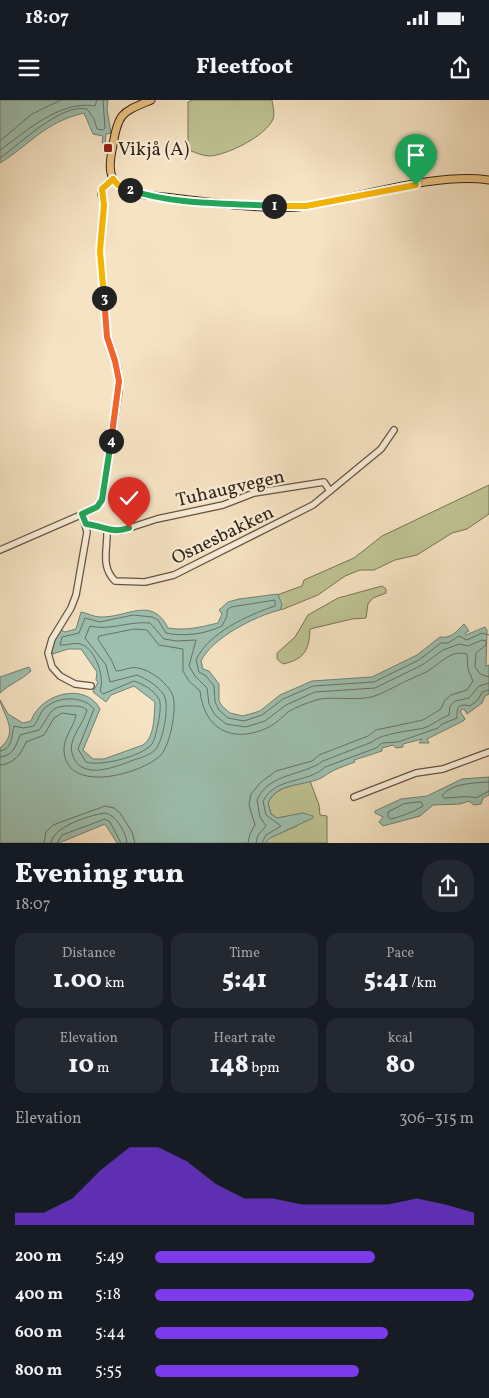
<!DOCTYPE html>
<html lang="en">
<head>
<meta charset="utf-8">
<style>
	:root { --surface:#171b24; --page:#242831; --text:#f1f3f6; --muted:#9ea1a6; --accent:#7c3aed }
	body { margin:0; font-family:Vollkorn,serif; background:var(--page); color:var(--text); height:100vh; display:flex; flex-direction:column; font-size:19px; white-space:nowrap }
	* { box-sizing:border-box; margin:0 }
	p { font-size:16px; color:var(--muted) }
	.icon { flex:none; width:28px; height:28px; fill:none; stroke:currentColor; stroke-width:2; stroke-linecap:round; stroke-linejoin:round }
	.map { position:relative; height:743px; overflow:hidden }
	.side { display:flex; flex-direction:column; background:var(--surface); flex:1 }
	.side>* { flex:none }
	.pin { position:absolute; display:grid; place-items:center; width:42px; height:42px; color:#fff; margin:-51px -21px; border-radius:50% 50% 50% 0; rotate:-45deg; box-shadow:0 0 5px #0007 }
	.pin .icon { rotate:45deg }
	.km { position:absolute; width:25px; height:25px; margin:-12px; border-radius:50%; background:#222; color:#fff; font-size:14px; line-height:25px; text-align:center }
	.round { display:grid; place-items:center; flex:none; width:52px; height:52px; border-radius:20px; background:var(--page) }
	.head { display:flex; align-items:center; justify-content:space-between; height:85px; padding:0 15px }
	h1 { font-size:28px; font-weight:800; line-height:38px }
	.figures { display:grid; grid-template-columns:repeat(3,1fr); gap:8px; height:85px; padding:5px 15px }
	.figures div { display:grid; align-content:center; border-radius:12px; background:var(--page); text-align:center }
	.figures b { font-size:25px; font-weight:800 }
	.figures small { font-size:14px; font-weight:400 }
	.figures p { font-size:14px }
	.chart { height:140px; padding:10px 15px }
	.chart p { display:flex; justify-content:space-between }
	.chart svg { width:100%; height:90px; margin-top:5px; fill:var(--accent); opacity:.7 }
	ul { padding:0 15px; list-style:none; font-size:16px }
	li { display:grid; grid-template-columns:80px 60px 1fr; align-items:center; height:38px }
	li i { height:12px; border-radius:6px; background:var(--accent) }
	.status { display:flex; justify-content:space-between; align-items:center; height:35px; padding:0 25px; background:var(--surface); direction:ltr }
	.status svg { height:14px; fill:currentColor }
	header { display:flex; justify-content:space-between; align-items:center; height:65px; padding:0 15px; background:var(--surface); font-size:22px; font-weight:800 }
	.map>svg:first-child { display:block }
	.green { fill:#bec393; stroke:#7a7456 }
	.water { fill:#9dbfaf; stroke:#738173 }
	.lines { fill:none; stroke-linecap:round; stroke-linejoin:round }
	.shore { stroke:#697264; stroke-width:1 }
	.minor-casing { stroke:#655443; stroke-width:8 }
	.major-casing { stroke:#352518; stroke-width:9 }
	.minor { stroke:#f9edd8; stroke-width:5.5 }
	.major { stroke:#ebc282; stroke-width:7 }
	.split-1-casing { stroke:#fff; stroke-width:10 }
	.split-2-casing { stroke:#fff; stroke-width:10 }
	.split-3-casing { stroke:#fff; stroke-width:10 }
	.split-4-casing { stroke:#fff; stroke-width:10 }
	.split-5-casing { stroke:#fff; stroke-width:10 }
	.split-1 { stroke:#f5b400; stroke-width:6 }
	.split-2 { stroke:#22a559; stroke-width:6 }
	.split-3 { stroke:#f5b400; stroke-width:6 }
	.split-4 { stroke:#f0652b; stroke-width:6 }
	.split-5 { stroke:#22a559; stroke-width:6 }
	.poi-dot { fill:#8f2418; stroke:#f9edd8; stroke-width:2 }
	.labels { text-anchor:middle; stroke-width:4.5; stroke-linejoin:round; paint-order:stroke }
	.poi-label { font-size:19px; fill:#352518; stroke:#f9edd8; text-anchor:start }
	.street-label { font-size:19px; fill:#352518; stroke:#f9edd8 }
</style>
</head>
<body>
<div class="status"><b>18:07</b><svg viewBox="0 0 49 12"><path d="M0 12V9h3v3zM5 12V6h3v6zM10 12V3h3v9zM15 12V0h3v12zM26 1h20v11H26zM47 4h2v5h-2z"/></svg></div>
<header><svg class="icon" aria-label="menu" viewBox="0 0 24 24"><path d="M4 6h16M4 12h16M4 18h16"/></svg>Fleetfoot<svg class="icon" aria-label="share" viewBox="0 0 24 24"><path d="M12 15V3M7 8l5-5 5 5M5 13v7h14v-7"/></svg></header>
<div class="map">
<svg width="489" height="743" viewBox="0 0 489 743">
	<rect width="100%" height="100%" fill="#f6e3c3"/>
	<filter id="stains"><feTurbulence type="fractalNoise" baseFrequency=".004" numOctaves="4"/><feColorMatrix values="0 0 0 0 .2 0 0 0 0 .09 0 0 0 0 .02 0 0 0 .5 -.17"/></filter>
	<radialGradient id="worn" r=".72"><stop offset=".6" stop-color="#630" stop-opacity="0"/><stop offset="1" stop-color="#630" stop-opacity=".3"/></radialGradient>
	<g class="green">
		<path d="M 192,0 L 272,0 C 273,7 275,13 273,19 C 266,36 227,55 210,56 C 203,56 197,53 191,51 L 188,42 L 188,2 Z"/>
		<path d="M 489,385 L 489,414 L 467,429 L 452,433 L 417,455 L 395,460 L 374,470 L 360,470 L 345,476 L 318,495 L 281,510 L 277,495 L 302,486 L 304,480 L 354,458 L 382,436 Z"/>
		<path d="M 382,486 L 386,489 L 386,493 L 373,498 L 368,504 L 366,518 L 352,519 L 310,529 C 309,550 305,559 283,564 L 277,559 L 277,553 L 295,537 L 308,515 L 338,498 Z"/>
		<path d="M 310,681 L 319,705 L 320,715 L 327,716 L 327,743 L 265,743 L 269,738 L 297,726 L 294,715 L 277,718 L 271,714 L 268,703 C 275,687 295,685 310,681 Z"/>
	</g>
	<g class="water">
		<path d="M 0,0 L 108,0 L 107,9 L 111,33 L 106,34 L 105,44 L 102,43 L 103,36 L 93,34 L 84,13 C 45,22 32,43 0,63 Z"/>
		<path d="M 278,494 L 282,505 L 280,510 C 255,516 212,538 201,561 L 203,569 L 209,571 L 219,584 L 219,601 L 222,606 L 230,613 L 243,616 L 260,611 L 280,595 L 312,581 L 372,577 L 417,555 L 440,537 C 451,539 457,531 464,524 L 469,531 L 465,533 L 466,535 L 485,527 L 487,530 L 486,566 L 489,565 L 489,594 L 485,596 L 482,603 L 467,614 L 464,609 L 460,611 L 465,619 L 463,621 L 427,639 L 429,643 L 419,643 L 422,639 L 403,644 L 403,647 L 396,648 L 393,645 L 382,648 L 382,651 L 354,660 L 355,662 C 342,667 334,669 323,677 C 306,687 277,681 268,703 L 271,714 L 277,718 L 303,713 L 313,716 L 313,718 L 270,738 L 265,743 L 117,743 L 105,724 L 59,743 L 0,743 L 0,648 C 20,632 3,615 0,600 L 8,614 L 23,623 L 31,621 C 40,594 85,581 100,609 L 83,650 L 93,659 L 104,659 L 143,645 C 155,637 154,615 155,602 L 134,586 L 111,595 L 106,602 L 93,592 L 98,582 L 96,580 L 97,572 L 81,549 L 68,549 L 53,554 C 50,546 56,537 61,530 L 65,532 L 76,529 L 81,512 C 87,513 94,517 100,517 C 127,518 152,495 168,528 C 186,531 201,527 218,523 L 222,514 L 219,510 L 228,502 L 239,499 Z"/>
		<path d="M 29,567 L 31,571 C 22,580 9,584 0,593 L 0,577 Z"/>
		<path d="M 489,677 L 489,695 L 483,698 L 481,704 L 474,705 L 469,701 L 460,704 L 433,705 L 420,716 L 383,726 L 379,722 L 383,717 L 375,713 L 375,711 L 401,699 L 427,696 L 462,679 Z"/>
	</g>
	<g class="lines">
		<g class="shore">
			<path d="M 0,41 L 32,14 L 61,0"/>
			<path d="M 0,50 C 26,32 59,0 95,6 L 97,0"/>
			<path d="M 0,58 C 20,44 61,3 87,9 L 94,19 L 97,29 L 103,30 L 105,28 L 103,0"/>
			<path d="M 0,651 C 13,649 11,636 14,626 L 23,628 L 34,626 C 38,621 39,614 44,609 C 56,596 83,595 94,609 L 78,649 L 86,662 C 100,667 143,656 152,644 C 156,638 163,606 159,599 C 155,591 143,584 134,581 L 103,594 L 100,591 C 105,578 96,551 83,545 C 76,541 66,546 60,545 L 62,537 L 79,533 L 85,518 L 100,522 L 133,515 L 152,517 L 158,520 L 166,533 C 184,537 205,534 222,526 L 227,516 L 227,510 L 231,507 L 275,500 L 275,506 C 248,515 208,533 196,560 L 199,572 L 206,576 L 214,586 L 215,602 L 219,610 L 228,618 L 244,621 L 262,615 L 283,599 L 313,586 L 374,582 L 419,560 L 441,543 L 448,543 L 459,536 L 467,540 L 482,533 L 489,535"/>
			<path d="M 0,657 C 13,656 16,646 20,635 L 39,630 C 51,615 48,605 72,606 C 78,606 82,606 87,610 C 84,623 68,639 72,653 C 79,681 113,668 131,661 C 139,658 149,656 155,650 C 163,642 170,605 164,595 C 158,586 147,579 137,575 L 110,582 L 106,565 L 85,538 L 90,526 C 110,531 128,521 150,523 L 164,539 L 177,541 L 196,540 L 189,566 L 195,576 L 207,588 L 209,604 L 215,615 L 226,624 L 246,627 L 265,621 L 286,605 L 315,592 L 375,588 L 422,565 L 443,550 L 459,544 L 468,546 L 482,540 L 486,541 L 486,545 L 476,553 L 475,567 L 480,574 L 489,577"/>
			<path d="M 0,665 C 14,664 21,654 26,642 L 44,635 L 54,618 L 62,613 L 76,615 C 74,627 63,638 64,651 C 67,695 142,674 161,655 C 170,645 177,609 173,596 C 169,584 151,570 138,568 C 130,566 124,571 116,571 L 112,561 L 98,539 L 99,536 L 134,529 L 147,530 L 159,545 L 183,549 L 183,571 L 189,581 L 200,591 C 204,629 232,644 267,628 C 276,624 281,618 288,612 C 296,607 307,603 316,600 C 333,595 362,603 380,594 C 395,587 409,579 424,573 C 439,566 449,549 467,554 L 468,569 L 473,581 L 467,590 L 451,595 L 445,600 L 441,609 L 423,620 L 376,630 L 368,636 L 319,655 L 312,661 L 276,671 L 261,682 L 251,694 L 249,705 L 255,725 L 250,734 L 248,743"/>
			<path d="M 489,682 C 474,683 451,683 442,696 L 444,698 C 454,698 467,695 476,698 L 489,691"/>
			<path d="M 421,702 L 423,706 C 414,712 402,716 391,719 L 388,717 L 388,712 L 403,704 Z"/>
			<path d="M 44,743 L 46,732 L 53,725 L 105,706 L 114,708 L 120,713 L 132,732 L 135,743"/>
			<path d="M 51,743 C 52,727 90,715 105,713 C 116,715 126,732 127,743"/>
			<path d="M 57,743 L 62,735 L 105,719 L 110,722 L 121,743"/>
			<path d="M 256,743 L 258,735 L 266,726 L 260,717 L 257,700 C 268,673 303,676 323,661 L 372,642 C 382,633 411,631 424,628 C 433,625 440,618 449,615 L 450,606 L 455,601 L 469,598 L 479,586 L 489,583"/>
			<path d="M 262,743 L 266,735 L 281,726 L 266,715 L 263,701 C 276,676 308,684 325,667 L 376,648 L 382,643 L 398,642 L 438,628 L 442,624 L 457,618 C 457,608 457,603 470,606 L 478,600 L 482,592 L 489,590"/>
		</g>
		<defs>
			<g id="minor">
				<path d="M 82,414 L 87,432 L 76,495 L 71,508 L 52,539 L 48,553 L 52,567 L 60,576 L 75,584 L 91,586"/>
				<path d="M 86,424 L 120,431 L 157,419 L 223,405 L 254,393 L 324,382 L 330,391"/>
				<path d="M 107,429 C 108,449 100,466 115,481 L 145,482 L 174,475 L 313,405 L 381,349 L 394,330"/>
				<path d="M 0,450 L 92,410 L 99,405 L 102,400 L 119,291 L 118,270 L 106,231 L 100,151 L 104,105 L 101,94 L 105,85 L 113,79"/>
				<path d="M 354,697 L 416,673 L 443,669 L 489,652"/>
			</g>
			<path id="major" d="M 151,0 C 123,12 118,12 113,45 C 111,56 107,72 115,82 C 127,96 156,96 173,98 C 210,102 269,111 305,106 C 361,98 435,72 489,80"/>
		</defs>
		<use href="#minor" class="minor-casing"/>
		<use href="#major" class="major-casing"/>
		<use href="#minor" class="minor"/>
		<use href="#major" class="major"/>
	</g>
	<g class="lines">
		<defs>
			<path id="split-1" d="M 274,106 L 306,106 L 416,85"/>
			<path id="split-2" d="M 130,90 C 174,105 227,103 274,106"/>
			<path id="split-3" d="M 104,198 L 100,151 L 104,105 L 102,89 L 113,79 L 118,85 L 130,90"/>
			<path id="split-4" d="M 104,198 L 107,237 L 115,261 L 119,281 L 111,341"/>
			<path id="split-5" d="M 111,341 L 102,400 L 97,407 L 82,414 L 86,424 C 104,426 111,434 129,428"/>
		</defs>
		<use href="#split-1" class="split-1-casing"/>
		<use href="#split-2" class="split-2-casing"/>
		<use href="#split-3" class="split-3-casing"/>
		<use href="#split-4" class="split-4-casing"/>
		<use href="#split-5" class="split-5-casing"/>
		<use href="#split-1" class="split-1"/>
		<use href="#split-2" class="split-2"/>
		<use href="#split-3" class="split-3"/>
		<use href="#split-4" class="split-4"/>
		<use href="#split-5" class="split-5"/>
	</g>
	<rect class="poi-dot" x="103" y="43" width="10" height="10" rx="2.5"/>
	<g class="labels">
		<g class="poi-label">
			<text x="118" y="55">Vikjå (A)</text>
		</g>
		<g class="street-label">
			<text transform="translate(230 387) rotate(-13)" y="7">Tuhaugvegen</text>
			<text transform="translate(222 434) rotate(-26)" y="7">Osnesbakken</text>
		</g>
	</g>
	<rect width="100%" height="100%" filter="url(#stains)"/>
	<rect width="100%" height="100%" fill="url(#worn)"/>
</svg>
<div class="pin" style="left:416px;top:85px;background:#1e9e55"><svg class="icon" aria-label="arrive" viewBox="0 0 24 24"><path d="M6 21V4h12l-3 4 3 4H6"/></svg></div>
<div class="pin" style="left:129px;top:428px;background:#d93025"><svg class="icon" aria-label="check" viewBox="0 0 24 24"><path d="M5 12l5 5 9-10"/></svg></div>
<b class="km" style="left:274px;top:106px">1</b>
<b class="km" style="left:130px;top:90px">2</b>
<b class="km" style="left:104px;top:198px">3</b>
<b class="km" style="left:111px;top:341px">4</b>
</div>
<section class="side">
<div class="head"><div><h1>Evening run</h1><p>18:07</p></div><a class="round"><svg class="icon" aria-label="share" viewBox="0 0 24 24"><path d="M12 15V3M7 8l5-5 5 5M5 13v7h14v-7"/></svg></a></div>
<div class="figures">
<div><p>Distance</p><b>1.00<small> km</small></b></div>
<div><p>Time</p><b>5:41</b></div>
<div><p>Pace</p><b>5:41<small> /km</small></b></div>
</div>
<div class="figures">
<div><p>Elevation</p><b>10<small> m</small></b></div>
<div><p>Heart rate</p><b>148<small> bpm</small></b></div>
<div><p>kcal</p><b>80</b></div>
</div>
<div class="chart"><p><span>Elevation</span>306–315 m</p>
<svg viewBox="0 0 160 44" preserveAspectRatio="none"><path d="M0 44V38L10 38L20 31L30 17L40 6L50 6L60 13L70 24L80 31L90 31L100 34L110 34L120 34L130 34L140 31L150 34L160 38V44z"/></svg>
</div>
<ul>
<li><b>200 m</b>5:49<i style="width:69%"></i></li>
<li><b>400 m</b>5:18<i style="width:100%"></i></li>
<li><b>600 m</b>5:44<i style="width:73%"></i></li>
<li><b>800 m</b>5:55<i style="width:64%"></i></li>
</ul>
</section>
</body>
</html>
